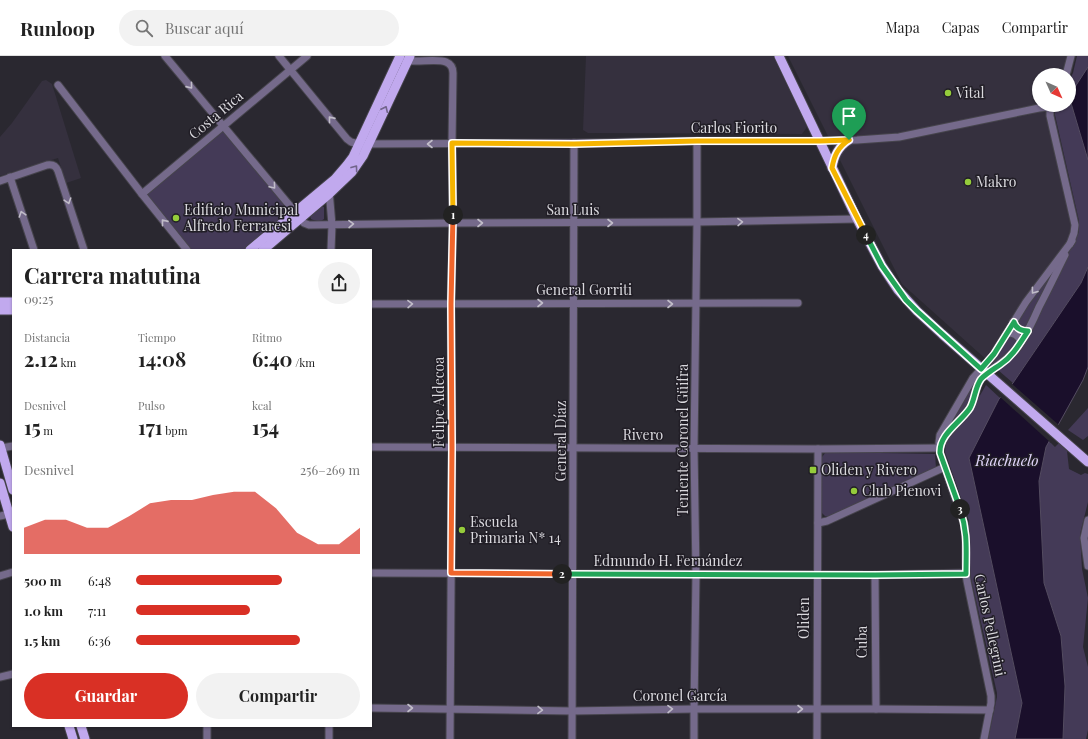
<!DOCTYPE html>
<html lang="es">
<head>
<meta charset="utf-8">
<style>
	:root { --surface:#fff; --page:#f2f2f2; --text:#222; --muted:#767676; --line:#e0e0e0; --accent:#d93025 }
	body { margin:0; font-family:"Playfair Display",serif; background:var(--page); color:var(--text); height:100vh; display:flex; flex-direction:column; font-size:15px; white-space:nowrap }
	* { box-sizing:border-box; margin:0 }
	p { font-size:13px; color:var(--muted) }
	.icon { flex:none; width:22px; height:22px; fill:none; stroke:currentColor; stroke-width:2; stroke-linecap:round; stroke-linejoin:round }
	.map { position:relative; flex:1; overflow:hidden }
	.panel { position:absolute; left:12px; top:193px; width:360px; height:478px; display:flex; flex-direction:column; background:var(--surface); border-radius:0px; box-shadow:0 1px 3px #0004 }
	.panel>* { flex:none }
	.needle { width:26px; rotate:135deg }
	.tools { position:absolute; left:1032px; top:12px; display:grid; gap:8px }
	.tools a { display:grid; place-items:center; width:44px; height:44px; border-radius:50%; background:var(--surface); box-shadow:0 1px 3px #0004; font-size:20px }
	.pin { position:absolute; display:grid; place-items:center; width:34px; height:34px; color:#fff; margin:-41px -17px; border-radius:50% 50% 50% 0; rotate:-45deg; box-shadow:0 0 4px #0007 }
	.pin .icon { rotate:45deg }
	.km { position:absolute; width:20px; height:20px; margin:-10px; border-radius:50%; background:#222; color:#fff; font-size:11px; line-height:20px; text-align:center }
	.round { display:grid; place-items:center; flex:none; width:42px; height:42px; border-radius:21px; background:var(--page) }
	.overview { display:flex; align-items:center; justify-content:space-between; height:68px; padding:0 12px }
	h1 { font-size:22px; font-weight:700; line-height:30px }
	.figures { display:grid; grid-template-columns:repeat(3,1fr); gap:6px; height:68px; padding:4px 12px }
	.figures div { display:grid; align-content:center }
	.figures b { font-size:20px; font-weight:700 }
	.figures small { font-size:11px; font-weight:400 }
	.figures p { font-size:11px }
	.chart { height:112px; padding:8px 12px }
	.chart p { display:flex; justify-content:space-between }
	.chart svg { width:100%; height:72px; margin-top:4px; fill:var(--accent); opacity:.7 }
	.cta { display:flex; gap:8px; margin-top:auto; padding:8px 12px }
	.cta a { flex:1; height:46px; border-radius:24px; background:var(--accent); color:#fff; font-size:16px; font-weight:700; line-height:46px; text-align:center }
	.cta a+a { background:var(--page); color:var(--text) }
	ul { padding:0 12px; list-style:none; font-size:13px }
	li { display:grid; grid-template-columns:64px 48px 1fr; align-items:center; height:30px }
	li i { height:10px; border-radius:5px; background:var(--accent) }
	header { display:flex; align-items:center; gap:24px; box-sizing:border-box; height:56px; padding:0 20px; background:var(--surface); border-bottom:1px solid var(--line) }
	header strong { font-size:19px }
	nav { display:flex; gap:22px; margin-inline-start:auto; font-size:14px }
	.search { width:280px; height:36px; background:var(--page); display:flex; align-items:center; gap:10px; box-sizing:border-box; padding:0 14px; border-radius:22px; color:var(--muted); font-size:15px }
	.map>svg:first-child { display:block }
	.built { fill:#35303e }
	.green { fill:#443a57 }
	.water { fill:#1a0f2b; stroke:#544c61 }
	.pier { fill:#2a2830 }
	.lines { fill:none; stroke-linecap:round; stroke-linejoin:round }
	.minor-casing { stroke:#46444c; stroke-width:9 }
	.major-casing { stroke:#46444c; stroke-width:11 }
	.minor { stroke:#756a8b; stroke-width:7 }
	.major { stroke:#c1a9ee; stroke-width:9 }
	.oneway { stroke:#c1bdc9 }
	.oneway2 { stroke:#71648a }
	.split-1-casing { stroke:#fff; stroke-width:8 }
	.split-2-casing { stroke:#fff; stroke-width:8 }
	.split-3-casing { stroke:#fff; stroke-width:8 }
	.split-4-casing { stroke:#fff; stroke-width:8 }
	.split-5-casing { stroke:#fff; stroke-width:8 }
	.split-1 { stroke:#f5b400; stroke-width:5 }
	.split-2 { stroke:#f0652b; stroke-width:5 }
	.split-3 { stroke:#22a559; stroke-width:5 }
	.split-4 { stroke:#22a559; stroke-width:5 }
	.split-5 { stroke:#f5b400; stroke-width:5 }
	.poi-dot { fill:#95cc3b; stroke:#211e26; stroke-width:1.5 }
	.labels { text-anchor:middle; stroke-width:3; stroke-linejoin:round; paint-order:stroke }
	.poi-label { font-size:14px; fill:#dad9de; stroke:#211e26; text-anchor:start }
	.street-label { font-size:14px; fill:#dad9de; stroke:#211e26 }
	.water-label { font-size:15px; font-style:italic; fill:#e2d6fb; stroke:#211e26 }
</style>
</head>
<body>
<header>
<strong>Runloop</strong>
<div class="search"><svg class="icon" aria-label="search" viewBox="0 0 24 24"><circle cx="10" cy="10" r="6"/><path d="M15 15l6 6"/></svg>Buscar aquí</div>
<nav><a>Mapa</a><a>Capas</a><a>Compartir</a></nav>
</header>
<div class="map">
<svg width="1088" height="683" viewBox="0 0 1088 683">
	<rect width="100%" height="100%" fill="#2a2830"/>
	<g class="built">
		<path d="M 586,0 L 773,0 L 807,71 L 802,78 L 588,77 L 583,74 Z"/>
		<path d="M 788,0 L 1073,0 L 1072,16 L 1069,21 L 1069,19 L 1039,19 L 1039,49 L 1054,49 L 1053,56 L 1078,169 L 1015,298 L 998,314 L 902,228 Z"/>
		<path d="M 46,24 L 52,28 L 81,122 L 66,127 L 58,102 L 0,120 L 0,81 L 12,67 L 42,25 Z"/>
	</g>
	<g class="green">
		<path d="M 1077,0 L 1088,0 L 1088,11 L 1071,47 L 1088,104 L 1088,211 L 1081,227 L 1013,327 L 998,314 L 1010,305 L 1017,298 L 1030,274 L 1079,176 L 1079,165 L 1055,59 L 1055,54 L 1057,49 L 1069,49 L 1069,25 L 1073,17 Z"/>
		<path d="M 223,70 L 295,156 L 250,194 L 187,194 L 142,138 Z"/>
		<path d="M 321,150 L 324,151 L 324,163 C 321,166 315,165 311,163 L 310,160 L 318,151 Z"/>
		<path d="M 1072,185 L 1021,286 L 986,318 L 975,339 L 939,387 L 959,347 Z"/>
		<path d="M 986,329 L 1000,342 L 969,402 L 1022,647 L 1015,683 L 988,683 L 997,641 L 997,637 L 970,518 L 969,465 L 945,396 L 946,386 L 971,355 Z"/>
		<path d="M 1088,352 L 1088,380 L 1083,384 L 1068,374 Z"/>
		<path d="M 1049,385 L 1055,391 L 1059,387 L 1067,395 L 1069,413 L 1081,419 L 1085,417 L 1088,418 L 1088,446 L 1080,478 L 1082,513 L 1088,542 L 1083,591 L 1088,611 L 1088,674 L 1086,683 L 1063,683 L 1065,630 L 1061,580 L 1044,527 L 1039,425 L 1046,391 Z"/>
		<path d="M 826,396 L 935,398 L 936,412 L 830,460 L 825,460 L 822,457 L 822,401 Z"/>
	</g>
	<g class="water">
		<path d="M 1088,11 L 1088,104 L 1071,47 L 1073,34 Z"/>
		<path d="M 1088,211 L 1088,311 L 1083,324 L 1046,391 L 1039,425 L 1044,527 L 1061,580 L 1065,630 L 1063,683 L 1015,683 L 1022,647 L 969,402 L 999,343 L 1013,327 L 1081,227 Z"/>
	</g>
	<path class="pier" d="M 1011,327 L 1060,370 L 1051,387 L 999,340 Z"/>
	<g class="lines">
		<defs>
			<g id="minor">
				<path d="M 165,0 L 300,162 L 304,167 L 309,169 L 453,167 L 697,166 L 857,163"/>
				<path d="M 279,0 L 347,83 L 351,86 L 359,88 L 574,87 L 697,85 L 819,85 L 857,84 L 899,81 L 1039,52 L 1049,51"/>
				<path d="M 404,4 C 415,7 438,2 446,6 C 451,8 453,12 453,17 L 452,87 L 453,167 L 451,247 L 452,392 L 450,683"/>
				<path d="M 1066,19 L 1071,0"/>
				<path d="M 58,29 L 142,138 L 187,194"/>
				<path d="M 1050,49 L 1050,60 L 1075,169 L 1074,177 L 1070,188"/>
				<path d="M 10,121 L 34,194"/>
				<path d="M 0,125 L 47,109 C 53,108 56,110 58,115 L 84,194"/>
				<path d="M 329,134 L 332,169 L 331,194"/>
				<path d="M 142,138 L 307,0"/>
				<path d="M 371,248 L 798,247"/>
				<path d="M 1013,266 C 1017,273 1021,275 1028,275"/>
				<path d="M 1007,277 C 1014,277 1018,279 1021,286"/>
				<path d="M 941,389 C 946,374 962,365 970,351 C 976,343 975,331 981,323 C 992,310 1007,306 1018,291 C 1026,279 1033,265 1039,251 C 1048,234 1056,217 1065,199"/>
				<path d="M 371,391 L 818,393 L 940,392"/>
				<path d="M 1,392 L 13,390"/>
				<path d="M 0,460 L 9,458"/>
				<path d="M 1088,464 L 1084,482 L 1088,510"/>
				<path d="M 818,467 L 827,465 L 945,411"/>
				<path d="M 371,517 L 875,519 L 965,517"/>
				<path d="M 875,519 L 876,653"/>
				<path d="M 0,520 L 13,516"/>
				<path d="M 0,621 L 13,618"/>
				<path d="M 371,652 L 572,655 L 694,653 L 876,653 L 990,654"/>
				<path d="M 207,670 L 207,683"/>
				<path d="M 329,683 L 329,670"/>
				<path d="M 572,683 L 574,87"/>
				<path d="M 694,683 L 694,653 L 696,518 L 694,392 L 697,166 L 697,85"/>
				<path d="M 817,683 L 818,393"/>
				<path d="M 984,683 L 991,647 L 991,640 L 967,525 C 964,507 967,488 965,470 L 940,397 L 939,387 L 940,379 L 973,322 L 992,301 L 1026,246 L 1072,185"/>
			</g>
			<g id="major">
				<path d="M 779,0 L 857,163 L 882,210 L 898,234 L 917,255 L 942,278 L 1088,406"/>
				<path d="M 832,112 C 834,100 838,91 849,84"/>
				<path d="M 250,194 L 335,123 L 347,109 L 353,101 L 400,0"/>
				<path d="M 263,194 L 329,138 L 352,116 L 363,100 L 410,0"/>
				<path d="M 0,246 L 13,246"/>
				<path d="M 0,254 L 13,254"/>
				<path d="M 0,389 L 13,434"/>
				<path d="M 0,427 L 13,471"/>
				<path d="M 69,670 L 73,683"/>
				<path d="M 81,670 L 85,683"/>
			</g>
		</defs>
		<use href="#minor" class="minor-casing"/>
		<use href="#major" class="major-casing"/>
		<use href="#minor" class="minor"/>
		<use href="#major" class="major"/>
	</g>
	<defs><path id="oneway-chevron" d="M-2-3.5L2.5 0L-2 3.5" fill="none" stroke-width="1.6" stroke-linecap="round" stroke-linejoin="round"/></defs>
	<g class="oneway">
		<use href="#oneway-chevron" transform="translate(190 30) rotate(51)"/>
		<use href="#oneway-chevron" transform="translate(331 63) rotate(-129)"/>
		<use href="#oneway-chevron" transform="translate(430 88) rotate(180)"/>
		<use href="#oneway-chevron" transform="translate(273 130) rotate(50)"/>
		<use href="#oneway-chevron" transform="translate(68 145) rotate(72)"/>
		<use href="#oneway-chevron" transform="translate(22 158) rotate(-108)"/>
		<use href="#oneway-chevron" transform="translate(164 166) rotate(-129)"/>
		<use href="#oneway-chevron" transform="translate(740 166) rotate(-1)"/>
		<use href="#oneway-chevron" transform="translate(480 167)"/>
		<use href="#oneway-chevron" transform="translate(610 167)"/>
		<use href="#oneway-chevron" transform="translate(351 168) rotate(-1)"/>
		<use href="#oneway-chevron" transform="translate(1034 235) rotate(127)"/>
		<use href="#oneway-chevron" transform="translate(540 247)"/>
		<use href="#oneway-chevron" transform="translate(410 248) rotate(-1)"/>
		<use href="#oneway-chevron" transform="translate(670 248)"/>
		<use href="#oneway-chevron" transform="translate(410 652)"/>
		<use href="#oneway-chevron" transform="translate(670 653) rotate(-1)"/>
		<use href="#oneway-chevron" transform="translate(800 653)"/>
		<use href="#oneway-chevron" transform="translate(540 654) rotate(1)"/>
	</g>
	<g class="oneway2">
		<use href="#oneway-chevron" transform="translate(385 53) rotate(-65)"/>
		<use href="#oneway-chevron" transform="translate(355 112) rotate(-54)"/>
	</g>
	<g class="lines">
		<defs>
			<path id="split-1" d="M 453,159 L 452,87 L 574,88 L 697,85 L 820,85 L 849,84"/>
			<path id="split-2" d="M 453,159 L 451,248 L 452,392 L 451,517 L 562,518"/>
			<path id="split-3" d="M 562,518 L 875,519 L 966,518 C 966,493 968,477 960,453"/>
			<path id="split-4" d="M 866,179 L 882,210 L 906,244 L 917,255 L 981,313 L 994,298 L 1014,266 C 1016,273 1021,275 1028,275 C 1020,287 1013,300 1001,308 C 994,313 987,317 981,323 C 975,331 975,343 970,352 C 960,367 939,378 940,397 L 960,453"/>
			<path id="split-5" d="M 849,84 C 838,91 834,100 832,112 L 866,179"/>
		</defs>
		<use href="#split-1" class="split-1-casing"/>
		<use href="#split-2" class="split-2-casing"/>
		<use href="#split-3" class="split-3-casing"/>
		<use href="#split-4" class="split-4-casing"/>
		<use href="#split-5" class="split-5-casing"/>
		<use href="#split-1" class="split-1"/>
		<use href="#split-2" class="split-2"/>
		<use href="#split-3" class="split-3"/>
		<use href="#split-4" class="split-4"/>
		<use href="#split-5" class="split-5"/>
	</g>
	<g class="poi-dot">
		<circle cx="948" cy="37" r="4"/>
		<circle cx="968" cy="126" r="4"/>
		<circle cx="176" cy="162" r="4"/>
		<rect x="809" y="410" width="8" height="8" rx="2"/>
		<circle cx="854" cy="435" r="4"/>
		<circle cx="462" cy="474" r="4"/>
	</g>
	<g class="labels">
		<g class="poi-label">
			<text x="956" y="42">Vital</text>
			<text x="976" y="131">Makro</text>
			<text x="184" y="159">Edificio Municipal<tspan x="184" dy="16">Alfredo Ferraresi</tspan></text>
			<text x="821" y="419">Oliden y Rivero</text>
			<text x="862" y="440">Club Pienovi</text>
			<text x="470" y="471">Escuela<tspan x="470" dy="16">Primaria N* 14</tspan></text>
		</g>
		<g class="street-label">
			<text transform="translate(216 59) rotate(-40)" y="5">Costa Rica</text>
			<text x="734" y="77">Carlos Fiorito</text>
			<text x="573" y="159">San Luis</text>
			<text x="584" y="239">General Gorriti</text>
			<text transform="translate(439 346) rotate(-90)" y="5">Felipe Aldecoa</text>
			<text x="643" y="384">Rivero</text>
			<text transform="translate(683 384) rotate(-90)" y="5">Teniente Coronel Güifra</text>
			<text transform="translate(561 385) rotate(-90)" y="5">General Díaz</text>
			<text x="668" y="510">Edmundo H. Fernández</text>
			<text transform="translate(804 562) rotate(-90)" y="5">Oliden</text>
			<text transform="translate(990 569) rotate(78)" y="5">Carlos Pellegrini</text>
			<text transform="translate(862 586) rotate(-90)" y="5">Cuba</text>
			<text x="680" y="645">Coronel García</text>
		</g>
		<g class="water-label">
			<text x="1007" y="410">Riachuelo</text>
		</g>
	</g>
</svg>
<div class="tools">
<a><svg class="needle" viewBox="-14 -14 28 28"><path d="M0-13l5 13h-10z" fill="#e53935"/><path d="M0 13l5-13h-10z" fill="#767676"/></svg></a>
</div>
<div class="pin" style="left:849px;top:84px;background:#1e9e55"><svg class="icon" aria-label="arrive" viewBox="0 0 24 24"><path d="M6 21V4h12l-3 4 3 4H6"/></svg></div>
<b class="km" style="left:453px;top:159px">1</b>
<b class="km" style="left:562px;top:518px">2</b>
<b class="km" style="left:960px;top:453px">3</b>
<b class="km" style="left:866px;top:179px">4</b>
<section class="panel">
<div class="overview"><div><h1>Carrera matutina</h1><p>09:25</p></div><a class="round"><svg class="icon" aria-label="share" viewBox="0 0 24 24"><path d="M12 15V3M7 8l5-5 5 5M5 13v7h14v-7"/></svg></a></div>
<div class="figures">
<div><p>Distancia</p><b>2.12<small> km</small></b></div>
<div><p>Tiempo</p><b>14:08</b></div>
<div><p>Ritmo</p><b>6:40<small> /km</small></b></div>
</div>
<div class="figures">
<div><p>Desnivel</p><b>15<small> m</small></b></div>
<div><p>Pulso</p><b>171<small> bpm</small></b></div>
<div><p>kcal</p><b>154</b></div>
</div>
<div class="chart"><p><span>Desnivel</span>256–269 m</p>
<svg viewBox="0 0 160 44" preserveAspectRatio="none"><path d="M0 44V28L10 23L20 23L30 28L40 28L50 21L60 13L70 11L80 11L90 8L100 6L110 6L120 16L130 31L140 38L150 38L160 28V44z"/></svg>
</div>
<ul>
<li><b>500 m</b>6:48<i style="width:65%"></i></li>
<li><b>1.0 km</b>7:11<i style="width:51%"></i></li>
<li><b>1.5 km</b>6:36<i style="width:73%"></i></li>
</ul>
<div class="cta"><a>Guardar</a><a>Compartir</a></div>
</section>
</div>
</body>
</html>
